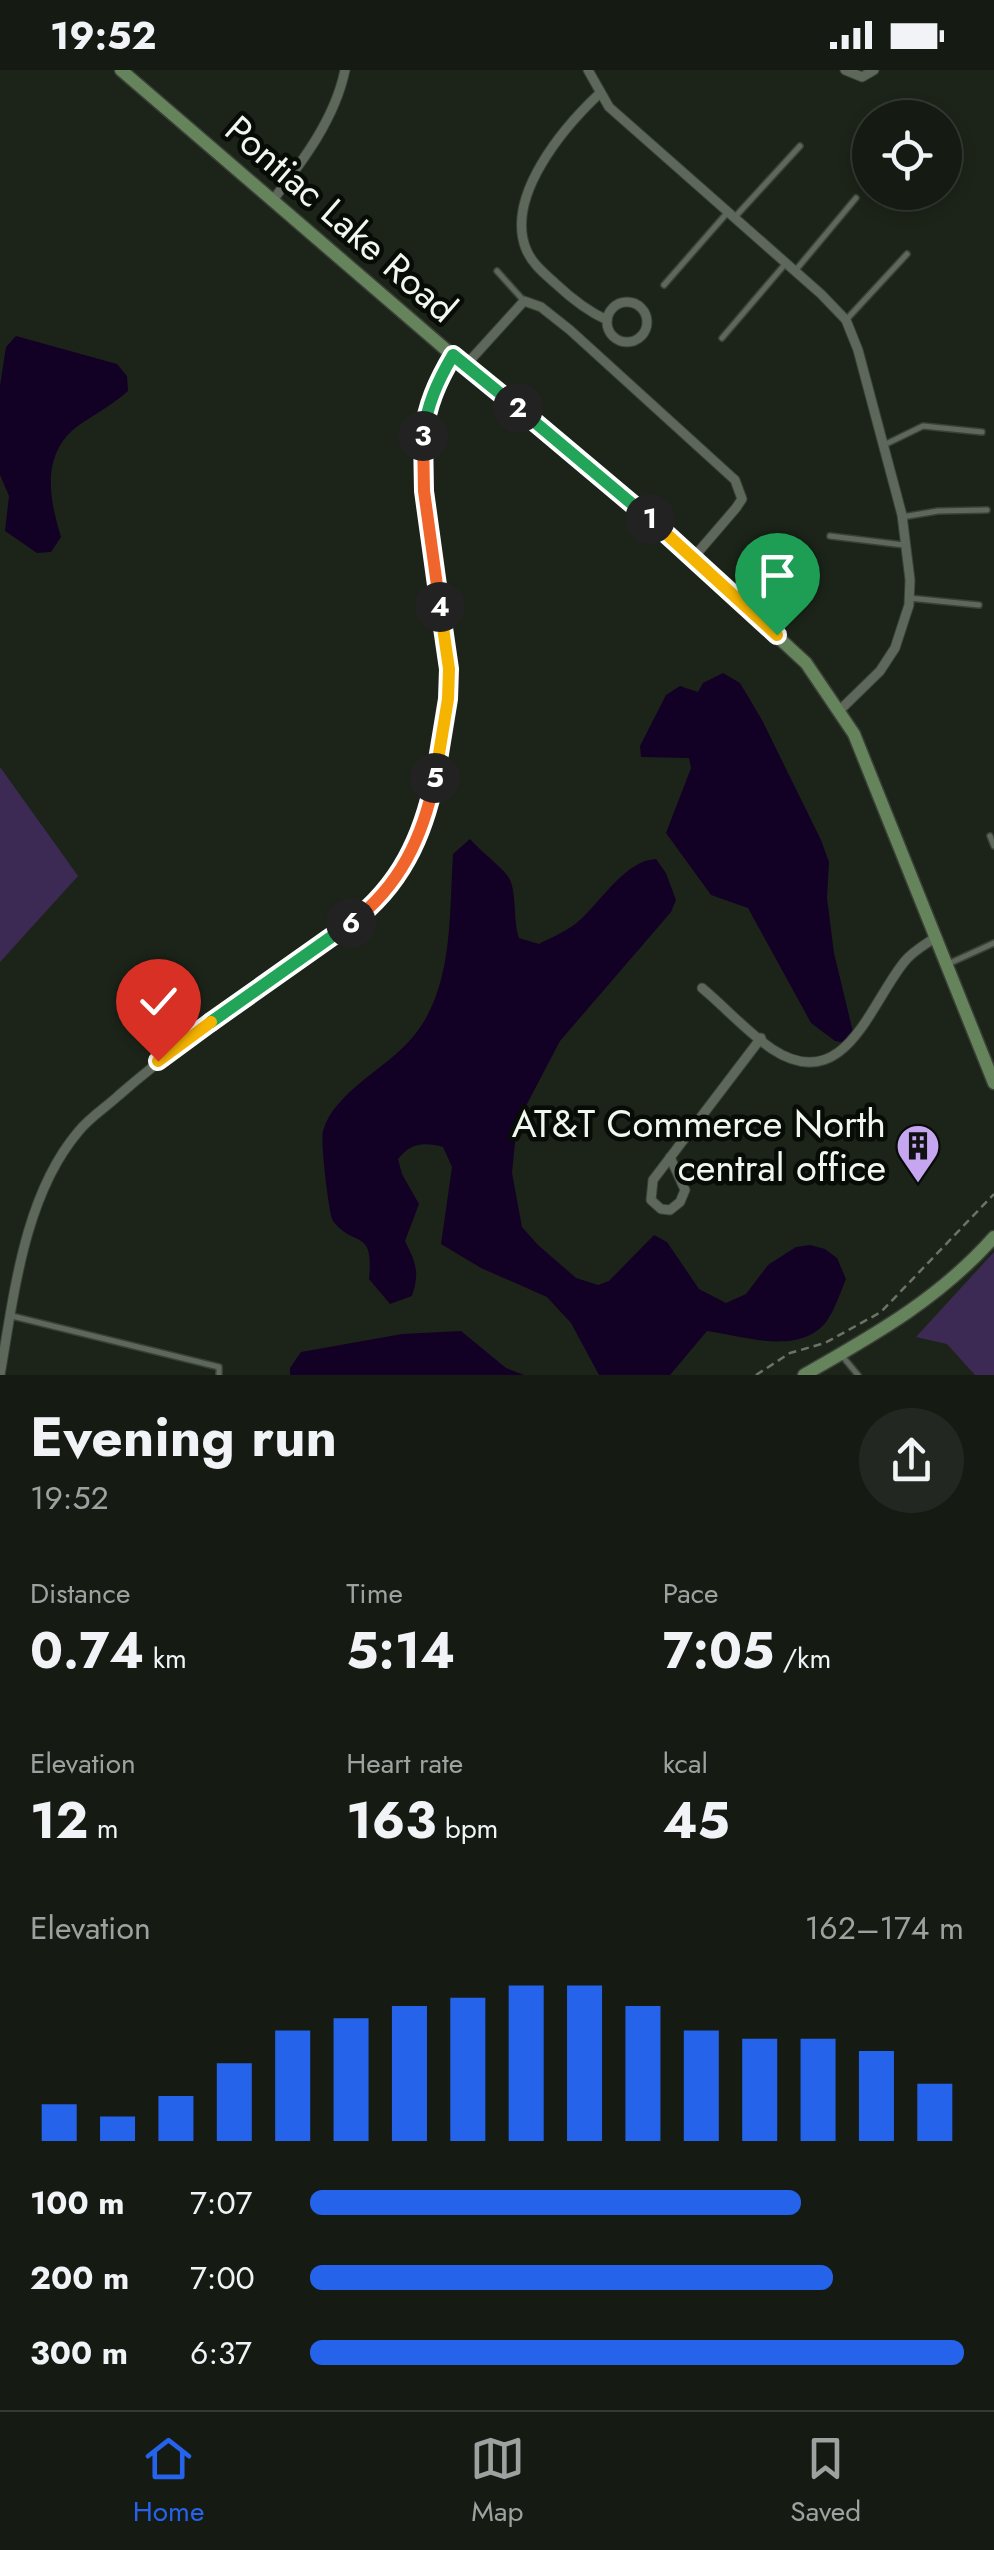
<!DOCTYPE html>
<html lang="en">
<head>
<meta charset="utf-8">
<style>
	:root { --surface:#151b13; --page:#222821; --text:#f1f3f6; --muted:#9da1a0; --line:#343933; --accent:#2563eb }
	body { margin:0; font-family:Jost,sans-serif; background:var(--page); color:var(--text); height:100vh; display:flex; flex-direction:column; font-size:38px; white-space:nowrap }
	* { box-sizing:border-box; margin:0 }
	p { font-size:32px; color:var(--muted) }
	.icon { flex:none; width:55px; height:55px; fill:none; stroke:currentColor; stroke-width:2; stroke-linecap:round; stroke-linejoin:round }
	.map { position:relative; height:1305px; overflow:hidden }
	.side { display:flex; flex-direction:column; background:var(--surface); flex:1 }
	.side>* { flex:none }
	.buttons { position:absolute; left:852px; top:30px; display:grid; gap:20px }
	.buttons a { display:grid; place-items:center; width:110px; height:110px; border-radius:50%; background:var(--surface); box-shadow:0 5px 15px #0003,0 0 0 2px var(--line); font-size:50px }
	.pin { position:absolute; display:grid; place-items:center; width:85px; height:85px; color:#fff; margin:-102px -42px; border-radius:50% 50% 50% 0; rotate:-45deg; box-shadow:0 0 10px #0007 }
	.pin .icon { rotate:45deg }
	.km { position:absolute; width:50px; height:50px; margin:-25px; border-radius:50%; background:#222; color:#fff; font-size:28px; line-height:50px; text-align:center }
	.round { display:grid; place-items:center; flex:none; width:105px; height:105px; border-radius:52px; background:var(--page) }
	.head { display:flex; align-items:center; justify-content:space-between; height:170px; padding:0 30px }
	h1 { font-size:55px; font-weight:700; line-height:75px }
	.metrics { display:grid; grid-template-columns:repeat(3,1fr); gap:15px; height:170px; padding:10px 30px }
	.metrics div { display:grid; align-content:center }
	.metrics b { font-size:50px; font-weight:700 }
	.metrics small { font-size:28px; font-weight:400 }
	.metrics p { font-size:28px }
	.chart { height:280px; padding:20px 30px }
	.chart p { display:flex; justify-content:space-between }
	.chart svg { width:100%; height:180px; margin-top:10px; stroke:var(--accent); stroke-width:6 }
	ul { padding:0 30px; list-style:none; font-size:32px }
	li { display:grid; grid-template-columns:160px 120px 1fr; align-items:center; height:75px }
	li i { height:25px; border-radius:12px; background:var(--accent) }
	.status { display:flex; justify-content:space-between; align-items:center; height:70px; padding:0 50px; background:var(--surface); direction:ltr }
	.status svg { height:28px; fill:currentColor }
	.tab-bar { display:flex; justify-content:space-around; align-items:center; height:140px; border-top:2px solid var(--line); background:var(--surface); font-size:28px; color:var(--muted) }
	.tab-bar a { display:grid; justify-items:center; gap:5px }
	.tab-bar .selected { color:var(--accent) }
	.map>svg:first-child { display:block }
	.green { fill:#3d2a54 }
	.water { fill:#130025 }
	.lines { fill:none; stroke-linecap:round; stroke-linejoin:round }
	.lane-casing { stroke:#3a4038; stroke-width:8 }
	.street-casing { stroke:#3a4038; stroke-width:11 }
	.secondary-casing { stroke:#3a4038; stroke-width:15 }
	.path { stroke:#6b7268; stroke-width:2.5; stroke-dasharray:8 5; stroke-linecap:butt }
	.lane { stroke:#5d675a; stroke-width:5 }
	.street { stroke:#5d675a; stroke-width:9 }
	.secondary { stroke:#66845c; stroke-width:12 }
	.split-1-casing { stroke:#fff; stroke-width:20 }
	.split-2-casing { stroke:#fff; stroke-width:20 }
	.split-3-casing { stroke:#fff; stroke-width:20 }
	.split-4-casing { stroke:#fff; stroke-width:20 }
	.split-5-casing { stroke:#fff; stroke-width:20 }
	.split-6-casing { stroke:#fff; stroke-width:20 }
	.split-7-casing { stroke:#fff; stroke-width:20 }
	.split-8-casing { stroke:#fff; stroke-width:20 }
	.split-1 { stroke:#f5b400; stroke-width:12 }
	.split-2 { stroke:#22a559; stroke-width:12 }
	.split-3 { stroke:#22a559; stroke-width:12 }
	.split-4 { stroke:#f0652b; stroke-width:12 }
	.split-5 { stroke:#f5b400; stroke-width:12 }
	.split-6 { stroke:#f0652b; stroke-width:12 }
	.split-7 { stroke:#22a559; stroke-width:12 }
	.split-8 { stroke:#f5b400; stroke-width:12 }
	.labels { text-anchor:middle; stroke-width:9; stroke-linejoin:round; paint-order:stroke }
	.street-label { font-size:38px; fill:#f1f7ef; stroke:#080c07 }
	.poi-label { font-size:38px; fill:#f1f7ef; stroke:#080c07; text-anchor:end }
</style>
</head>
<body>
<div class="status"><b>19:52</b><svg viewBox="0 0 49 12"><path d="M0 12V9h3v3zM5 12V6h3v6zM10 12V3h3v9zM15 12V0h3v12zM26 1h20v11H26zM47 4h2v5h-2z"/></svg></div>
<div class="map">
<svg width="994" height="1305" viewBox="0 0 994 1305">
	<rect width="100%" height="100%" fill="#1c2419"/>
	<g class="green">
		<path d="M 0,697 L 78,806 L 0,892 Z"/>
		<path d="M 994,1182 L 994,1305 L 975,1305 L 947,1274 L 916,1267 Z"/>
	</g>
	<g class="water">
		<path d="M 16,266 L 117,294 L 127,306 L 128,321 C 113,334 99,342 82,353 C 41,380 48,425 61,467 L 51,482 L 37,483 L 5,461 L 9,426 L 0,405 L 0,316 L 6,277 Z"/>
		<path d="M 723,603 L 740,613 L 762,650 L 821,770 L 829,792 L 827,828 L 834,883 L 853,962 L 845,973 L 835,971 L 811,953 L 748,838 L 711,825 L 666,763 L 691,698 L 689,688 L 641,687 L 640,676 L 666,625 L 680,616 L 698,622 L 703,613 Z"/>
		<path d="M 470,769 C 479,780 507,801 510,810 C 517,826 513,850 519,868 L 539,874 C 552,867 570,860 581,849 C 602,830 626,790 656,789 L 666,803 L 676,830 L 671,842 L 560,971 L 517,1053 L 512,1103 L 522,1157 L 538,1175 L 576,1208 L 598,1215 L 609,1211 L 654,1165 L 667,1172 L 699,1219 L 726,1233 L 746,1224 L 768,1195 L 796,1177 L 810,1175 L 825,1179 L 837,1188 L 846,1209 C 840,1223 835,1240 826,1252 C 799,1286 743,1266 707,1261 L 670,1305 L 599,1305 L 571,1253 L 547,1227 L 481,1198 L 441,1174 L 452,1097 L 443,1077 C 424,1072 411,1073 398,1089 L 402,1104 L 419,1134 L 405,1171 C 416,1193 420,1202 412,1226 L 390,1234 L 369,1209 C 374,1157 355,1179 333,1151 C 329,1146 320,1070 323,1061 C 334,1022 386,999 412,968 C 454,919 449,845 453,784 Z"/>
		<path d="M 461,1261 L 506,1298 L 524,1305 L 290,1305 L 290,1298 L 301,1282 L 402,1264 Z"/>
	</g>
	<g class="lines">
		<defs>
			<g id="lane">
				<path d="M 735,147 L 800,76"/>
				<path d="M 497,201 L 524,231"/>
				<path d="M 795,201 L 856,128"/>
				<path d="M 664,215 L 727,143"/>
				<path d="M 846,250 L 907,184"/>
				<path d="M 722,268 L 786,193"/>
				<path d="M 884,375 L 923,356 L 982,362"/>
				<path d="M 902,447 L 938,441 L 987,440"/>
				<path d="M 830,466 L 904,475"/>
				<path d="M 909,528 L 979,535"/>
				<path d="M 990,766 L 994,776"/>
				<path d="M 948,894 L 994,873"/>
				<path d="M 12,1246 L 219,1297 L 219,1305"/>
				<path d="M 843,1287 L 858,1305"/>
			</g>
			<g id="street">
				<path d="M 588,0 L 609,37 L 821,224 L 846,250 L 858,280 L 902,445 L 910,510 L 909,535 L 895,578 L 880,601 L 839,641"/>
				<path d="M 845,0 L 862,7 L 874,0"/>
				<path d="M 599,24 C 564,57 505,126 526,179 C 532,194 545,204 556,214 C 572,229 587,241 607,250"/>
				<path d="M 273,130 C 302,92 335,49 345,0"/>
				<circle cx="627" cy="252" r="20"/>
				<path d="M 465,296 L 524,231 L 541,237 L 570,260 L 735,410 L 742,429 L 736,438 L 693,488"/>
				<path d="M 702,918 C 725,937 747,962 772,979 C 845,1027 870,933 905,891 C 913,881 926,874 936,867"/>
				<path d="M 670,1087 L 685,1120 L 680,1132 L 670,1140 L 661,1139 L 651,1130 L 653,1110 L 761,968"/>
				<path d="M 0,1305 C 14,1225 24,1126 78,1062 C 89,1048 105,1038 118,1026 C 174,977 233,937 294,894 C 339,863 389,832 413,781 C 433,737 453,643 448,595 C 440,513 408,422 427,339 C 431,319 442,302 453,285"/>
			</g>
			<g id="secondary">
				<path d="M 121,0 L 465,296 L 639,439 L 806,593 L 854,664 L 994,1013"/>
				<path d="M 804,1305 C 874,1265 939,1229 994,1167"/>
			</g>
		</defs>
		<use href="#lane" class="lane-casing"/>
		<use href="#street" class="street-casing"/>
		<use href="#secondary" class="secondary-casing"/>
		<path class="path" d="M 756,1305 L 790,1283 L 825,1273 L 881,1242 L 994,1124"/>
		<use href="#lane" class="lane"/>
		<use href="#street" class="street"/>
		<use href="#secondary" class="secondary"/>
	</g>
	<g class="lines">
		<defs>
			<path id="split-1" d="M 650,449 L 777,565"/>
			<path id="split-2" d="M 518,338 L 650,449"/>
			<path id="split-3" d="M 423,366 C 427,335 437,312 453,285 L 518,338"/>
			<path id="split-4" d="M 423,366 L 424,421 L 440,537"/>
			<path id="split-5" d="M 435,708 L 448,629 L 449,599 L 440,537"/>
			<path id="split-6" d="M 351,853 C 400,816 423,767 435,708"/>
			<path id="split-7" d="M 211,952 L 351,853"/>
			<path id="split-8" d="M 158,991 L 211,952"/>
		</defs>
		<use href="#split-1" class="split-1-casing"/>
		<use href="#split-2" class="split-2-casing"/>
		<use href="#split-3" class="split-3-casing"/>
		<use href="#split-4" class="split-4-casing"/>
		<use href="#split-5" class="split-5-casing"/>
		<use href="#split-6" class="split-6-casing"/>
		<use href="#split-7" class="split-7-casing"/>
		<use href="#split-8" class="split-8-casing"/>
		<use href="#split-1" class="split-1"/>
		<use href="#split-2" class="split-2"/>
		<use href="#split-3" class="split-3"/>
		<use href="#split-4" class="split-4"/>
		<use href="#split-5" class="split-5"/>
		<use href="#split-6" class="split-6"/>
		<use href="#split-7" class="split-7"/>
		<use href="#split-8" class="split-8"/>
	</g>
	<defs>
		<symbol id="building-pin" viewBox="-11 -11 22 30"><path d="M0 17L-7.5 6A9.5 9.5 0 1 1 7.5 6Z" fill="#c6a6f0" stroke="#080c07"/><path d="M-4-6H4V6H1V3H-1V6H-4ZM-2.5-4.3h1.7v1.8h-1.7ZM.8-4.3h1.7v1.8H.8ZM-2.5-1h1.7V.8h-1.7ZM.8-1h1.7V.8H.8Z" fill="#111"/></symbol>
	</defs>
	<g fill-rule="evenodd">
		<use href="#building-pin" x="893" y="1051" width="50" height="68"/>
	</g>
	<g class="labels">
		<g class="street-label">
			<text transform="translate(341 149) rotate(41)" y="13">Pontiac Lake Road</text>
		</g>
		<g class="poi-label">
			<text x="886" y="1067">AT&amp;T Commerce North<tspan x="886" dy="44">central office</tspan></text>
		</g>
	</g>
</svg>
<div class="buttons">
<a><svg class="icon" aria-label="locate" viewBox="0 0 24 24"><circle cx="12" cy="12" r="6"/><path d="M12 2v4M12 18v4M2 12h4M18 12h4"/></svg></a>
</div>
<div class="pin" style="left:777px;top:565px;background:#1e9e55"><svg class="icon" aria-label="arrive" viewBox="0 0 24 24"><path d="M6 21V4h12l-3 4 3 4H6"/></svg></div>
<div class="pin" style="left:158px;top:991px;background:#d93025"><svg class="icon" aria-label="check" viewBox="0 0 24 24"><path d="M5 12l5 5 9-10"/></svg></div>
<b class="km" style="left:650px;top:449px">1</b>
<b class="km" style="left:518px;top:338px">2</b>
<b class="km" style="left:423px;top:366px">3</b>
<b class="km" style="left:440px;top:537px">4</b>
<b class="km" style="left:435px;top:708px">5</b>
<b class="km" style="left:351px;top:853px">6</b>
</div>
<section class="side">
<div class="head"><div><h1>Evening run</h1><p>19:52</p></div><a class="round"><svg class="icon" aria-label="share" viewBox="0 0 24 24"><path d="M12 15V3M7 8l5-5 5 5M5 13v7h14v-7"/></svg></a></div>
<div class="metrics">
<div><p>Distance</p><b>0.74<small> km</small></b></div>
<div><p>Time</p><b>5:14</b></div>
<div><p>Pace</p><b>7:05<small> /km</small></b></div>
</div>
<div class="metrics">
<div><p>Elevation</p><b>12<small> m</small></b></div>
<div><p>Heart rate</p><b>163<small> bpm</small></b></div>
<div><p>kcal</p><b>45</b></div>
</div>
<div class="chart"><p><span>Elevation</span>162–174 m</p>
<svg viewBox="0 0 160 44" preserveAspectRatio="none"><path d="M5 44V35M15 44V38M25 44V33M35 44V25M45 44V17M55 44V14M65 44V11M75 44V9M85 44V6M95 44V6M105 44V11M115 44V17M125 44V19M135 44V19M145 44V22M155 44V30"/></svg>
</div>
<ul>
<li><b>100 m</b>7:07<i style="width:75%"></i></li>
<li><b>200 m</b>7:00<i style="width:80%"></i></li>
<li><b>300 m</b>6:37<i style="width:100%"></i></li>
</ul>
</section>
<nav class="tab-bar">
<a class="selected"><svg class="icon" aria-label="home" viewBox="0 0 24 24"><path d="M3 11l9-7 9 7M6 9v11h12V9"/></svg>Home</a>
<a><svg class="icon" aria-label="map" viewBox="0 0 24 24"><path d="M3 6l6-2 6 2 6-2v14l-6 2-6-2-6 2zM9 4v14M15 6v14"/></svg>Map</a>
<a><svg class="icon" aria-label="saved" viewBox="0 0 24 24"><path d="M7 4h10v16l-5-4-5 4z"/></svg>Saved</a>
</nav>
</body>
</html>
